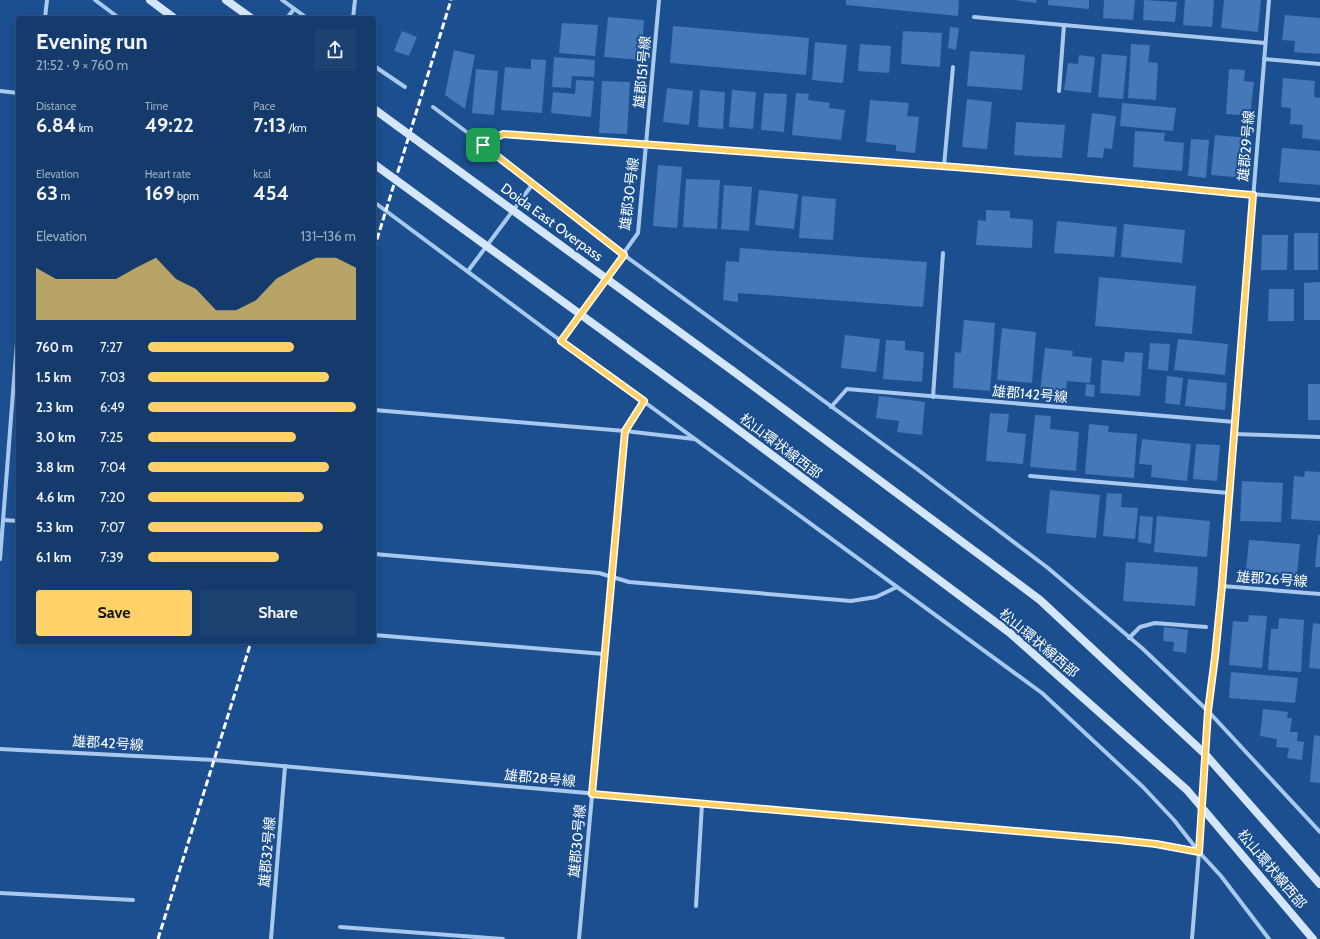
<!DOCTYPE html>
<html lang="en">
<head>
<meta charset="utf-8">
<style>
	:root { --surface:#143b6b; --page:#1d4271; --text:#f1f3f6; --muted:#9dadc1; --line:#33557e; --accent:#ffd166 }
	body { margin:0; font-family:Cabin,"Noto Sans JP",sans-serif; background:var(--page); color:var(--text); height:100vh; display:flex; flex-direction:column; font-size:15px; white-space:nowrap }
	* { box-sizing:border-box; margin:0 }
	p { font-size:13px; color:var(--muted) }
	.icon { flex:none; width:22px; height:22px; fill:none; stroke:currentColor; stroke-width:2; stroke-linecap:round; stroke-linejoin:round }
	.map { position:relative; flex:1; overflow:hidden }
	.details { position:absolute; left:16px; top:16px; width:360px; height:628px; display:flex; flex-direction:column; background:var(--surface); border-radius:4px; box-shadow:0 2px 6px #0003,0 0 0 1px var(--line) }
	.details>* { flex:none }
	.pin { position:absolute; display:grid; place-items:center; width:34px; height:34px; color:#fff; margin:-17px; border-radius:8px; box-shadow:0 2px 6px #0006 }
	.round { display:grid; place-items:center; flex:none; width:42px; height:42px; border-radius:4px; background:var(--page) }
	.overview { display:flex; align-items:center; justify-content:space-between; height:68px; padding:0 20px }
	h1 { font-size:22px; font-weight:800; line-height:30px }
	.metrics { display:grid; grid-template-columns:repeat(3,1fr); gap:6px; height:68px; padding:4px 20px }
	.metrics div { display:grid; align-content:center }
	.metrics b { font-size:20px; font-weight:800 }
	.metrics small { font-size:11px; font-weight:400 }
	.metrics p { font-size:11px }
	.chart { height:112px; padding:8px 20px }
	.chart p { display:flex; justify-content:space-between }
	.chart svg { width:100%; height:72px; margin-top:4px; fill:var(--accent); opacity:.7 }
	.action { display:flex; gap:8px; margin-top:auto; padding:8px 20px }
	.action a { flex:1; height:46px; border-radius:4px; background:var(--accent); color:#111; font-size:16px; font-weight:800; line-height:46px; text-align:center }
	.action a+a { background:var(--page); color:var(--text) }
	ul { padding:0 20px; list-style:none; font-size:13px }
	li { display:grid; grid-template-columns:64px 48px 1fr; align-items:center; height:30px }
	li i { height:10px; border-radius:5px; background:var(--accent) }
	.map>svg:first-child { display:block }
	.building { fill:#4478b7 }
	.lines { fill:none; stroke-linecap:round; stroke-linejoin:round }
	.street { stroke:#a9c9ee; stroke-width:4 }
	.secondary { stroke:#d6e6fa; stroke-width:8 }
	.rail { stroke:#fff; stroke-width:3; stroke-dasharray:7 3; stroke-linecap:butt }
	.secondary-bridge { stroke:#d6e6fa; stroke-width:8 }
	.route-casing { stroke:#fff; stroke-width:8 }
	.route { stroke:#ffd166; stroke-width:5 }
	.labels { text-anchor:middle; stroke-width:4; stroke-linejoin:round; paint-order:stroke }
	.street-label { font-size:14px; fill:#fff; stroke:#1b4f8f }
</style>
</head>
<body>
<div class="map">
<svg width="1320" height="939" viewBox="0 0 1320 939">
	<rect width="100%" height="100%" fill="#1b4f8f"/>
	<g class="building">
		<path d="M 846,0 L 959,0 L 958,16 L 846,5 Z"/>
		<path d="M 1015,0 L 1037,0 L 1036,3 Z"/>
		<path d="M 1048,0 L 1089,0 L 1089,9 L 1048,5 Z"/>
		<path d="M 1104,0 L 1135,0 L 1133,20 L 1103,18 Z"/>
		<path d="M 1144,0 L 1177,2 L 1175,22 L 1143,20 Z"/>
		<path d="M 1185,0 L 1214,0 L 1212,27 L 1183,25 Z"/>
		<path d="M 1224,0 L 1261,0 L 1258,32 L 1221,28 Z"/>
		<path d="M 1285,15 L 1320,18 L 1320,54 L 1294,52 L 1295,41 L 1282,40 Z"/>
		<path d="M 608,17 L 644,20 L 641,60 L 604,57 Z"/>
		<path d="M 562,23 L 598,25 L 595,56 L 559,53 Z"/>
		<path d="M 673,26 L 809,38 L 806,75 L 670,63 Z"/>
		<path d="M 950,27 L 959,28 L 956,50 L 948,48 Z"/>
		<path d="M 402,31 L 417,37 L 409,56 L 394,51 Z"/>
		<path d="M 903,31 L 942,33 L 940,67 L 901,64 Z"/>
		<path d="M 815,42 L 847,45 L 843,83 L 812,80 Z"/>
		<path d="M 860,44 L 891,46 L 889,73 L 858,71 Z"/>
		<path d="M 1131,44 L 1150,45 L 1148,62 L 1158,63 L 1156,100 L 1128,98 Z"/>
		<path d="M 454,50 L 475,55 L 465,109 L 445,95 Z"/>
		<path d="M 970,51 L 1025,55 L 1022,90 L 967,86 Z"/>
		<path d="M 1102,54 L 1127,56 L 1123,99 L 1098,97 Z"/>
		<path d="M 1079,55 L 1095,57 L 1091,93 L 1064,90 L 1068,63 L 1078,64 Z"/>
		<path d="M 554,57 L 595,60 L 594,77 L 572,76 L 571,88 L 552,87 Z"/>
		<path d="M 531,59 L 546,60 L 542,113 L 501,110 L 505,67 L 531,69 Z"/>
		<path d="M 476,69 L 498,71 L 494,115 L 472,113 Z"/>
		<path d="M 1229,69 L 1245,70 L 1244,81 L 1254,82 L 1250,116 L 1226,114 Z"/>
		<path d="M 1283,78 L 1315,81 L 1314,97 L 1320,98 L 1320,140 L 1302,138 L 1303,125 L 1290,124 L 1291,108 L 1281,107 Z"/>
		<path d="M 576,80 L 594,81 L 591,117 L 551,113 L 553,92 L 575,94 Z"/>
		<path d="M 602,81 L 630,82 L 627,134 L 599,133 Z"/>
		<path d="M 667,88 L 693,91 L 689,125 L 663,122 Z"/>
		<path d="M 700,90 L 725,92 L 723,129 L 698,127 Z"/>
		<path d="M 732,90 L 756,92 L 753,129 L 729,127 Z"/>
		<path d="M 764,93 L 787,94 L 784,132 L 761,130 Z"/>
		<path d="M 796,93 L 809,94 L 808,100 L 830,103 L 829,108 L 845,110 L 841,140 L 792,135 Z"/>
		<path d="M 967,99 L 992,102 L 987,149 L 962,147 Z"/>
		<path d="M 870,100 L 909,103 L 907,116 L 919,117 L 915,153 L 896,151 L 896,145 L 866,142 Z"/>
		<path d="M 1122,103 L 1176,108 L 1173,131 L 1120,126 Z"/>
		<path d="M 1092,113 L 1116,116 L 1112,149 L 1104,148 L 1103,158 L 1087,157 Z"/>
		<path d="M 1016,122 L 1065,125 L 1062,158 L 1014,155 Z"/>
		<path d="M 1135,131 L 1165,133 L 1164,141 L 1184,143 L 1182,171 L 1133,167 Z"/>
		<path d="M 1215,135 L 1249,138 L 1245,178 L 1211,175 Z"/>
		<path d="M 1191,139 L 1209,140 L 1206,178 L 1188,176 Z"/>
		<path d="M 1282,148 L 1320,151 L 1320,185 L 1279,182 Z"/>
		<path d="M 658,165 L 682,167 L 677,228 L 653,226 Z"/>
		<path d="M 686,179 L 720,180 L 717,229 L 683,227 Z"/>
		<path d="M 724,185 L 752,187 L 749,231 L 721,229 Z"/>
		<path d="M 759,190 L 798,194 L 794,229 L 755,225 Z"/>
		<path d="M 802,196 L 836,199 L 833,240 L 799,238 Z"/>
		<path d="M 986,210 L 1010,211 L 1010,218 L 1033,220 L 1032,248 L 976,245 L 978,220 L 986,221 Z"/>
		<path d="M 1057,221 L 1117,227 L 1114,257 L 1054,253 Z"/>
		<path d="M 1124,224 L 1185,230 L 1182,263 L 1121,257 Z"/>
		<rect x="1294" y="233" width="24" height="37"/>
		<path d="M 1262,235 L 1288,235 L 1287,270 L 1261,270 Z"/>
		<path d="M 740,248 L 927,262 L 923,307 L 738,293 L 738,302 L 723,300 L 726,261 L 739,262 Z"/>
		<path d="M 1099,277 L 1196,286 L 1192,334 L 1095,326 Z"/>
		<path d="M 1320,282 L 1320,320 L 1304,320 L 1304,283 Z"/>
		<path d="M 1269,289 L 1294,289 L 1294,321 L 1268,321 Z"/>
		<path d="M 964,320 L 995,323 L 990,391 L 953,388 L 955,352 L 961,353 Z"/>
		<path d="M 1002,328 L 1036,332 L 1032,383 L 997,380 Z"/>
		<path d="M 845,335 L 880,339 L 876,372 L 841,368 Z"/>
		<path d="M 1178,339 L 1228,344 L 1225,375 L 1174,370 Z"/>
		<path d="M 886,340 L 905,341 L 905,350 L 924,352 L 922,382 L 883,379 Z"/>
		<path d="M 1150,343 L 1170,344 L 1168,371 L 1148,369 Z"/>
		<path d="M 1045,348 L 1073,351 L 1072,356 L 1092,358 L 1090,383 L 1067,381 L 1066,395 L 1040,393 Z"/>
		<path d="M 1125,352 L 1143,353 L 1140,396 L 1100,393 L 1102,360 L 1124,362 Z"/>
		<path d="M 1167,376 L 1183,378 L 1180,405 L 1165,403 Z"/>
		<path d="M 1188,379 L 1227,383 L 1225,410 L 1185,406 Z"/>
		<path d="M 1086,384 L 1095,385 L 1094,397 L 1085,396 Z"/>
		<rect x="1308" y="384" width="12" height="36"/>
		<path d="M 879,396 L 925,402 L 922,435 L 897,432 L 899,421 L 876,418 Z"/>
		<path d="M 990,413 L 1009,414 L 1007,432 L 1026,434 L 1023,464 L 986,461 Z"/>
		<path d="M 1035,415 L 1051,416 L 1050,429 L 1079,432 L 1076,471 L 1030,467 Z"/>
		<path d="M 1089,424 L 1109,426 L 1108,432 L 1137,434 L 1134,478 L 1085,474 Z"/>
		<path d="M 1142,439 L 1191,444 L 1187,481 L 1151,477 L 1152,465 L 1139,464 Z"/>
		<path d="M 1196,444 L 1220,445 L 1217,481 L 1193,479 Z"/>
		<path d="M 1305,471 L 1320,472 L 1320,521 L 1291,519 L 1294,476 L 1304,477 Z"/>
		<path d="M 1242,481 L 1283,483 L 1281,522 L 1240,521 Z"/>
		<path d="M 1050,490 L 1100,495 L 1096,538 L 1046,533 Z"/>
		<path d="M 1107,493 L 1122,494 L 1121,507 L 1138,508 L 1135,539 L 1103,536 Z"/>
		<path d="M 1140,516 L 1153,517 L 1151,544 L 1138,542 Z"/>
		<path d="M 1157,516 L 1210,521 L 1207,557 L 1154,552 Z"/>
		<path d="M 1318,535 L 1320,535 L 1320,567 L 1315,567 Z"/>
		<path d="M 1249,540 L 1300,544 L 1297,575 L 1246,570 Z"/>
		<path d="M 1126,562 L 1198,567 L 1195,606 L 1123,601 Z"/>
		<path d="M 1249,615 L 1267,616 L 1262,668 L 1229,665 L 1233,621 L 1248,622 Z"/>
		<path d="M 1279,618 L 1304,620 L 1301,672 L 1268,670 L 1271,629 L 1278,629 Z"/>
		<path d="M 1313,623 L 1320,624 L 1320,669 L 1309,668 Z"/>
		<path d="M 1164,627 L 1188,630 L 1186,653 L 1173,651 L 1174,642 L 1163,641 Z"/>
		<path d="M 1231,672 L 1298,678 L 1295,703 L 1229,698 Z"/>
		<path d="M 1263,709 L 1288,712 L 1287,718 L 1292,718 L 1290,732 L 1298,732 L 1297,741 L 1304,742 L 1302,760 L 1287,758 L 1289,748 L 1276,747 L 1277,739 L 1260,736 Z"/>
		<path d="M 1314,735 L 1320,736 L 1320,783 L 1310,782 Z"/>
	</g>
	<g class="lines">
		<g class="street">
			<path d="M 95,0 L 119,18"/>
			<path d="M 282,0 L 307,18"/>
			<path d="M 974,17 L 1265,43"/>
			<path d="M 45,18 L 47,0"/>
			<path d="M 287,18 L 294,9"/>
			<path d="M 353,18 L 355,0"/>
			<path d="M 1264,59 L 1320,64"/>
			<path d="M 374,66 L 405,87"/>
			<path d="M 0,91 L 18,93"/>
			<path d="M 1059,91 L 1064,25"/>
			<path d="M 433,107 L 499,156 L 532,185 L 624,255 L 917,469 L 1048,568 L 1142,648 L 1208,711 L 1320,832"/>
			<path d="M 483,145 L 503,134 L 646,146 L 805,155 L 944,166 L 1320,200"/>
			<path d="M 944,166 L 953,67"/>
			<path d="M 374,202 L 561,341 L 1042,693 L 1143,787 L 1174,820 L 1199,852 L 1221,876 L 1269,939"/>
			<path d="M 468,271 L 532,185"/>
			<path d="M 561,341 L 638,233 L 659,0"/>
			<path d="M 933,397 L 943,253"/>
			<path d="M 831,407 L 847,389 L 1235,422"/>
			<path d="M 374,410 L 625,431 L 694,439"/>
			<path d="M 1234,434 L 1320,437"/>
			<path d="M 1030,476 L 1229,493"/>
			<path d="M 3,520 L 18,521"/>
			<path d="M 374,554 L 599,573 L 629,582 L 851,601 L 876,597 L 897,587"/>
			<path d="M 0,559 L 18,329"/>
			<path d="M 1222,586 L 1320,594"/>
			<path d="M 374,635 L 604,654"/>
			<path d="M 1129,638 L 1140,627 L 1155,623 L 1206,627"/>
			<path d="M 0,749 L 214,760 L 1119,840 L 1156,844 L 1199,852"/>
			<path d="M 0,893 L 133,900"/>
			<path d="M 696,906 L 702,804"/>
			<path d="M 340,927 L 503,939"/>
			<path d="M 271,939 L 285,766"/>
			<path d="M 579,939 L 625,431 L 644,401"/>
			<path d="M 1192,939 L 1199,852 L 1208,711 L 1215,657 L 1222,586 L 1269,0"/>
		</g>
		<g class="secondary">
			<path d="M 150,0 L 174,18"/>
			<path d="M 226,0 L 251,18"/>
			<path d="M 733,371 L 1040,600 L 1205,754 L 1320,884"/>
			<path d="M 709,408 L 1010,633 L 1187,790 L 1313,939"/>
		</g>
		<g class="rail">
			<path d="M 374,249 L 451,0"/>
			<path d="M 158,939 L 251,642"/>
		</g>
		<g class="secondary-bridge">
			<path d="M 374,109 L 733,371"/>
			<path d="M 374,164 L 709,408"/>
		</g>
	</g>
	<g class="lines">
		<defs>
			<path id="route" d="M 503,134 C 649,146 795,154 941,166 C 1045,174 1149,185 1253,195 L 1222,586 L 1215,657 L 1208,711 L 1199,852 L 1156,844 L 1119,840 L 592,794 L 625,431 L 644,401 L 561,341 L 624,255 L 483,145 Z"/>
		</defs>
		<use href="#route" class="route-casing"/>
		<use href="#route" class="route"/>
	</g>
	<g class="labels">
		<g class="street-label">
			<text transform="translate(642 72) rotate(-85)" y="5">雄郡151号線</text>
			<text transform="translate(1246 146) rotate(-85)" y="5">雄郡29号線</text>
			<text transform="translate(629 194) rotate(-83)" y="5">雄郡30号線</text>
			<text transform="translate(552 222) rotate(36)" y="5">Doida East Overpass</text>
			<text transform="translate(1030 394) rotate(5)" y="5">雄郡142号線</text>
			<text transform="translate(781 446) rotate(37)" y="5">松山環状線西部</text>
			<text transform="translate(1272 579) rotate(4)" y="5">雄郡26号線</text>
			<text transform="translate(1039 643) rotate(40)" y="5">松山環状線西部</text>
			<text transform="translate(108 743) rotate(3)" y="5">雄郡42号線</text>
			<text transform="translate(540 778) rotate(5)" y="5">雄郡28号線</text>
			<text transform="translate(577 841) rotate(-85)" y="5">雄郡30号線</text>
			<text transform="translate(267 852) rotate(-85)" y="5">雄郡32号線</text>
			<text transform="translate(1272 869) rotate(50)" y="5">松山環状線西部</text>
		</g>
	</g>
</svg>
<div class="pin" style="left:483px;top:145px;background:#1e9e55"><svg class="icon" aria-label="arrive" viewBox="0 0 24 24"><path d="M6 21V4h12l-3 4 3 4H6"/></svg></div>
<section class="details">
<div class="overview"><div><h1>Evening run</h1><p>21:52 · 9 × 760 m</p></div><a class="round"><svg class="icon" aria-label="share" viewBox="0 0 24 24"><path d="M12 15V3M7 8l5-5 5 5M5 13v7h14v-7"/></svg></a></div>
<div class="metrics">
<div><p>Distance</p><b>6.84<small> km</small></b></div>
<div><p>Time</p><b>49:22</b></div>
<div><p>Pace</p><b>7:13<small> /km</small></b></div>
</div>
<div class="metrics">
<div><p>Elevation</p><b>63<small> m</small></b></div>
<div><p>Heart rate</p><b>169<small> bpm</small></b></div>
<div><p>kcal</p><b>454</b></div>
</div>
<div class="chart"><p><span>Elevation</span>131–136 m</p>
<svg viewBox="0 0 160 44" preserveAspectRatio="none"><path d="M0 44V12L10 19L20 19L30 19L40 19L50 12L60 6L70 19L80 25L90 38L100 38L110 32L120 19L130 12L140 6L150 6L160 12V44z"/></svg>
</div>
<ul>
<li><b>760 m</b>7:27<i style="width:70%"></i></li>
<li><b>1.5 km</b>7:03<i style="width:87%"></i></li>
<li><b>2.3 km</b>6:49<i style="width:100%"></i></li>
<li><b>3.0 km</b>7:25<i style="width:71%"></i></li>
<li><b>3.8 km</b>7:04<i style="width:87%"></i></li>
<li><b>4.6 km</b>7:20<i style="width:75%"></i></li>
<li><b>5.3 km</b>7:07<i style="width:84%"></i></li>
<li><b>6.1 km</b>7:39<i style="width:63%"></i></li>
</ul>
<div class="action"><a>Save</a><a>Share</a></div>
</section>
</div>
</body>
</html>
